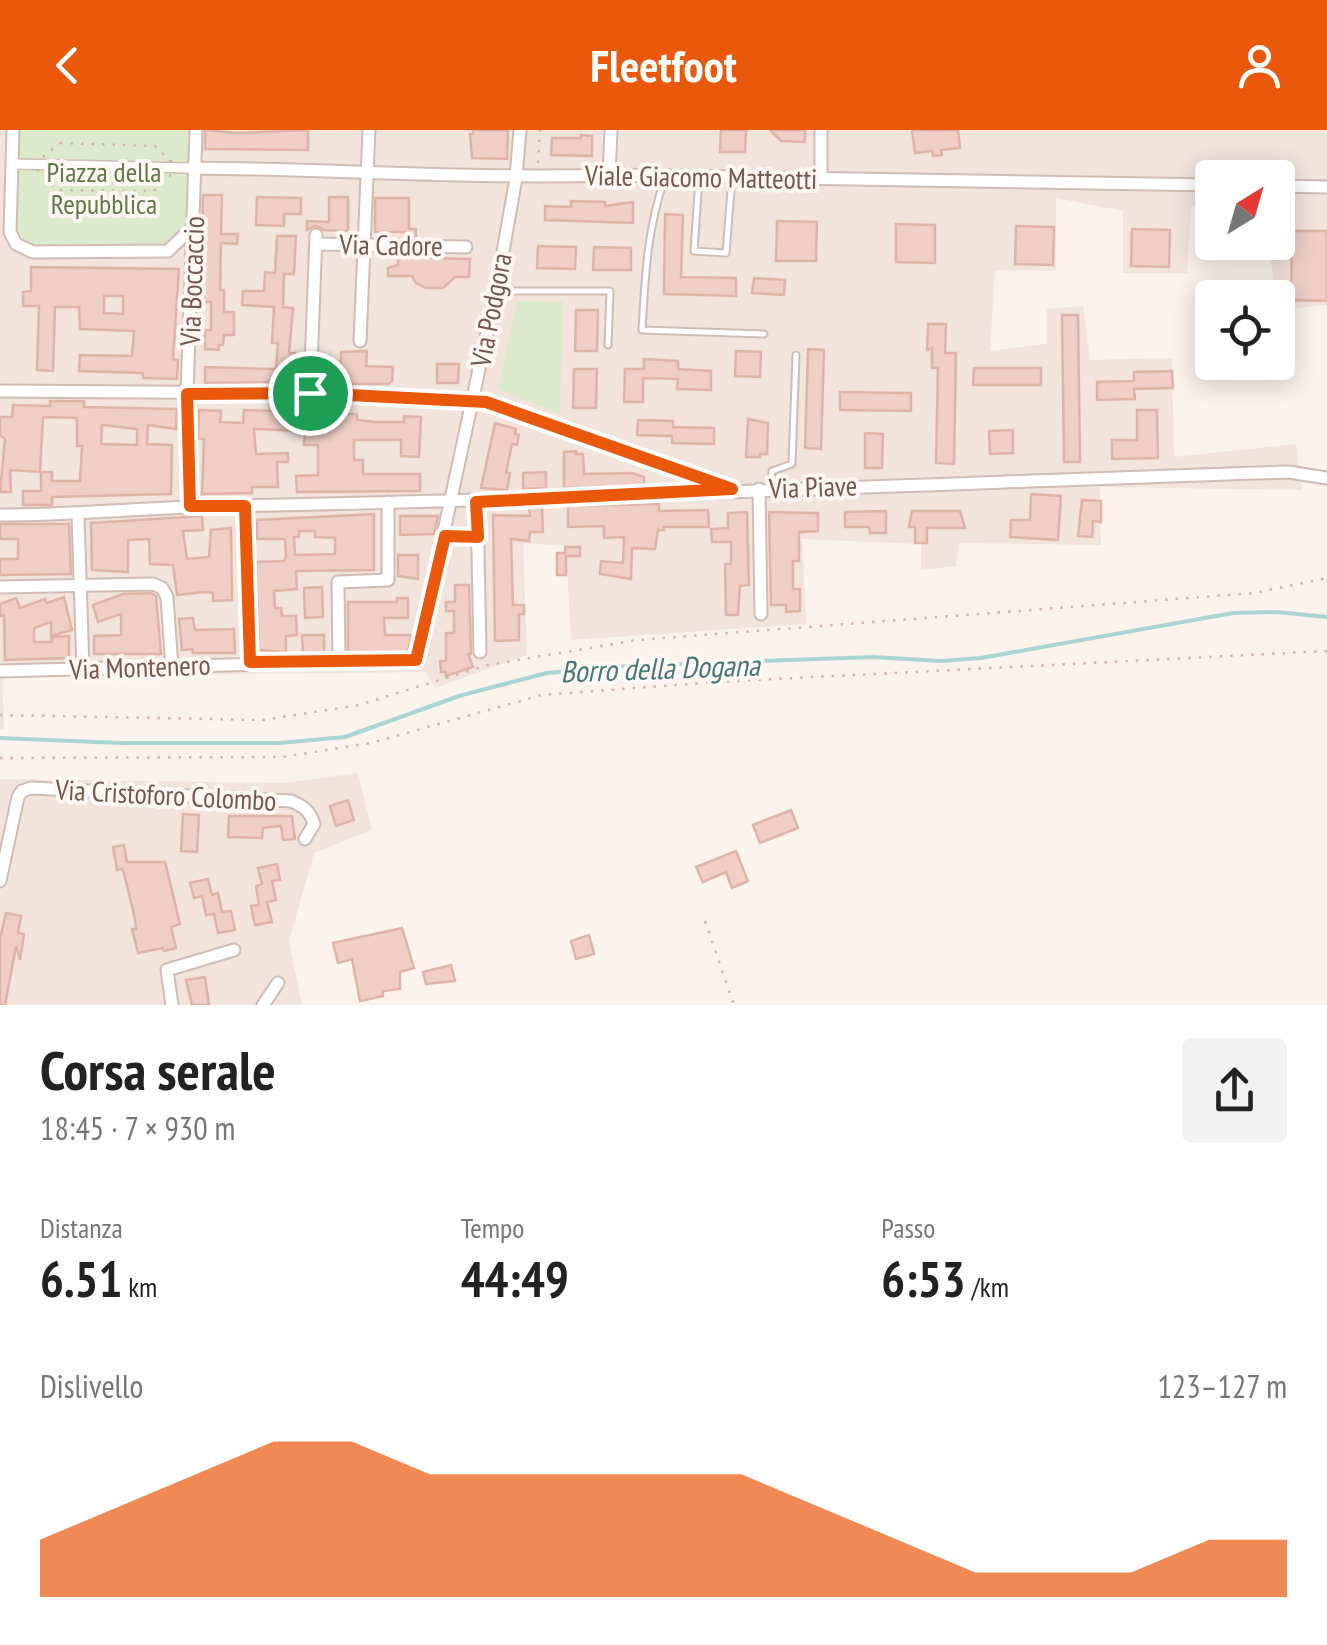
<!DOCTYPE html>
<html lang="it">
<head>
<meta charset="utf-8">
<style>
	:root { --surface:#fff; --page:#f2f2f2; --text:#222; --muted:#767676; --accent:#ea580c }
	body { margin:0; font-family:"PT Sans Narrow",sans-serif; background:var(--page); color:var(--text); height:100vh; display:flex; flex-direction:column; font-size:38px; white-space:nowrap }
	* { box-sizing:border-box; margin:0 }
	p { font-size:32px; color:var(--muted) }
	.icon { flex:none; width:55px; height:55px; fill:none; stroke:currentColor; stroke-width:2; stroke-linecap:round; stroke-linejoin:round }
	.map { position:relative; height:875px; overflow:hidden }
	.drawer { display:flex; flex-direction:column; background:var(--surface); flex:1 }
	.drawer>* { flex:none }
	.needle { width:65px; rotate:37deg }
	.controls { position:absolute; left:1195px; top:30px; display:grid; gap:20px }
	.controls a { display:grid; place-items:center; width:100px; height:100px; border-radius:10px; background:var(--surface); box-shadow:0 5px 25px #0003; font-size:50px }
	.pin { position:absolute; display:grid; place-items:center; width:85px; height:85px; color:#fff; margin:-42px; border:5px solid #fff; border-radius:50%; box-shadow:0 2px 10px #0007 }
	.round { display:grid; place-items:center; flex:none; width:105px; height:105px; border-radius:10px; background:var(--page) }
	.overview { display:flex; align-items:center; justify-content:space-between; height:170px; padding:0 40px }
	h1 { font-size:55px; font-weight:800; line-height:75px }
	.stats { display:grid; grid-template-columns:repeat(3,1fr); gap:15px; height:170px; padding:10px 40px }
	.stats div { display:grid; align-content:center }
	.stats b { font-size:50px; font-weight:800 }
	.stats small { font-size:28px; font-weight:400 }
	.stats p { font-size:28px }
	.chart { height:280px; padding:20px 40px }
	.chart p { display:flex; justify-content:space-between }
	.chart svg { width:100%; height:180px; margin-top:10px; fill:var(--accent); opacity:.7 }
	header { display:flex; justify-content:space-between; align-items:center; height:130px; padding:0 40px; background:var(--accent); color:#fff; font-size:45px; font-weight:800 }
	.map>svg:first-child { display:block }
	.residential { fill:#f2e4db }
	.green { fill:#dce9cb }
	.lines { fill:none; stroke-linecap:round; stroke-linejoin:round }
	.stream { stroke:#a8d5d4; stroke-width:4 }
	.building { fill:#efcfc6; stroke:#e0b3a7; stroke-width:2.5; fill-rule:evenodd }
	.service-casing { stroke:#cfbcb4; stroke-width:9 }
	.pedestrian-casing { stroke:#cfbcb4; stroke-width:12 }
	.minor-casing { stroke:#cfbcb4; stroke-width:15 }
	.path { stroke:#d4b2a8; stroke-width:2.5; stroke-dasharray:2.5 8; stroke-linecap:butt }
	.service { stroke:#fff; stroke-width:5 }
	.pedestrian { stroke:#fff; stroke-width:9 }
	.minor { stroke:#fff; stroke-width:11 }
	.route-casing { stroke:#fff; stroke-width:20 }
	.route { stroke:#ea580c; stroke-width:12 }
	.labels { text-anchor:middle; stroke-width:8; stroke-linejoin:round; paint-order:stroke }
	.park-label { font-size:28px; fill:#5f7949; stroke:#fef7f3 }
	.street-label { font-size:28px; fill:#755750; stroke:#fef7f3 }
	.water-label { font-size:30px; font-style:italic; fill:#457878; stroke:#fef7f3 }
</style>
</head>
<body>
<header><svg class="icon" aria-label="back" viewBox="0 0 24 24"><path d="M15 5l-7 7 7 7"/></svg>Fleetfoot<svg class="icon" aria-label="person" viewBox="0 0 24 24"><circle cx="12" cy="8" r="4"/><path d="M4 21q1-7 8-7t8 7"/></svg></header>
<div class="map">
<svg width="1327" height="875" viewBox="0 0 1327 875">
	<rect width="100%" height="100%" fill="#fbf3ec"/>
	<g class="residential">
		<path d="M 0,0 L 1327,0 L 1327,175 L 1278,180 L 1268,113 L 1278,112 L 1278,48 L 1212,48 L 1212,75 L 1191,76 L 1187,143 L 1123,143 L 1123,81 L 1056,68 L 1056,141 L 995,140 L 990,221 L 1046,214 L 1046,179 L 1083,176 L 1090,230 L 1172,228 L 1174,327 L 1296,314 L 1302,360 L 1100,357 L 1101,415 L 959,413 L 956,436 L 921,440 L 921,414 L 802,409 L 806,494 L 571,510 L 566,416 L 523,413 L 527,525 L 435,558 L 426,542 L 2,547 L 4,600 L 0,599 Z"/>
		<path d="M 358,643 L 372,700 L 314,723 L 289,811 L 302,875 L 0,875 L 0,649 L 284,653 Z"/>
	</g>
	<g class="green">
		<path d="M 20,0 L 191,0 L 187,97 L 166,116 L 36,115 L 22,108 L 17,98 Z"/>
		<path d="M 517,171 L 563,171 L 560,284 L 498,259 Z"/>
	</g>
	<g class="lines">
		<path class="stream" d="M 0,608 L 121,613 L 280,613 L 345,607 L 462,565 L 547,543 L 629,536 L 873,527 L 941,531 L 981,528 L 1233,483 L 1277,482 L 1327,487"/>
	</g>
	<g class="building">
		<path d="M 205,0 L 236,3 L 308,0 L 308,20 L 205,19 Z"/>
		<path d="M 473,0 L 508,0 L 507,29 L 472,28 L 470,4 L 473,4 Z"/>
		<path d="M 721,0 L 746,0 L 745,22 L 720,22 Z"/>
		<path d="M 770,0 L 805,0 L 805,12 L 781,11 Z"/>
		<path d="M 912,0 L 958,0 L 960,18 L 941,20 L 942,25 L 933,26 L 932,21 L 915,23 Z"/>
		<path d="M 581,5 L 592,6 L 592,26 L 551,25 L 552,8 L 581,8 Z"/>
		<path d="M 203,65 L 222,65 L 221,104 L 238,104 L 237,114 L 221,113 L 220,160 L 224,160 L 224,182 L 234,182 L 234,205 L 224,205 L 223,215 L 219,215 L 219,220 L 205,219 L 205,200 L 211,200 L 211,172 L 201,172 Z"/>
		<path d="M 257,67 L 301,68 L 301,84 L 284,84 L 284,96 L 256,95 Z"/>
		<path d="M 329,67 L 348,67 L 348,101 L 324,100 L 315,96 L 307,100 L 307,91 L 329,92 Z"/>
		<path d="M 375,68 L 409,68 L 409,99 L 416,99 L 416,107 L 405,106 L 405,102 L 375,102 Z"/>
		<path d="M 571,71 L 605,72 L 605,76 L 633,72 L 633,93 L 545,90 L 545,76 L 571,77 Z"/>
		<path d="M 665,84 L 683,85 L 681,147 L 736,148 L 736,166 L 664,164 Z"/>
		<path d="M 777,91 L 817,92 L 816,131 L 776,131 Z"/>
		<path d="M 896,94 L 935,95 L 935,133 L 896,132 Z"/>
		<path d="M 1016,96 L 1054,97 L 1053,135 L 1015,134 Z"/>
		<path d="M 1132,99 L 1170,100 L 1169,137 L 1131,136 Z"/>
		<path d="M 1292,101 L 1327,101 L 1327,171 L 1291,170 Z"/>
		<path d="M 277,106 L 296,106 L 294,144 L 284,144 L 283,177 L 293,178 L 289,223 L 295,223 L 294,252 L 205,253 L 205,237 L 276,239 L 278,213 L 272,213 L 274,177 L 242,175 L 243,161 L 264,161 L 265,142 L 275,143 Z"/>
		<path d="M 538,116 L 576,117 L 575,139 L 537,138 Z"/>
		<path d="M 594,117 L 631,118 L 631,140 L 593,140 Z"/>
		<path d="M 398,127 L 470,129 L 469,147 L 455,147 L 443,158 L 426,158 L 416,153 L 412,146 L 388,146 L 388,138 L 398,135 Z"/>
		<path d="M 31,137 L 179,139 L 173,229 L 178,230 L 177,249 L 143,248 L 143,243 L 79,241 L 80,225 L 132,226 L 134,201 L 80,199 L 79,177 L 55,177 L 53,241 L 37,240 L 39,176 L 23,176 L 23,162 L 31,161 ZM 104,166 L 123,166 L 123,184 L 104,183 Z"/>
		<path d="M 754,148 L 785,150 L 784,165 L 752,163 Z"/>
		<path d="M 576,180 L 598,180 L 597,221 L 575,221 Z"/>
		<path d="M 1062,185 L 1078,185 L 1080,332 L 1064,332 Z"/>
		<path d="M 928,194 L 946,194 L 945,223 L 956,223 L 954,334 L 936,333 L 938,238 L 932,238 L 932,218 L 927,220 Z"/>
		<path d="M 808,219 L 824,220 L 821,319 L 805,318 Z"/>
		<path d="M 367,221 L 366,236 L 393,237 L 392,251 L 388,254 L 320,254 L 320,236 L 341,235 L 341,222 Z"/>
		<path d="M 736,221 L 761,222 L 760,247 L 735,246 Z"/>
		<path d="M 644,229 L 678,231 L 678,239 L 711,241 L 711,260 L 677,259 L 678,249 L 643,248 L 643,272 L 624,272 L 625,239 L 644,239 Z"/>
		<path d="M 437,234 L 459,234 L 458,253 L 437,253 Z"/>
		<path d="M 974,238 L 1041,238 L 1041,255 L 973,255 Z"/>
		<path d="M 574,239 L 597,239 L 596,278 L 573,278 Z"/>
		<path d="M 1172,241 L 1173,258 L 1134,259 L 1135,269 L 1097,270 L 1097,252 L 1134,251 L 1134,242 Z"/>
		<path d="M 840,262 L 911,263 L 911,281 L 840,280 Z"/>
		<path d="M 50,271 L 84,271 L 84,277 L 177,279 L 176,299 L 148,295 L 147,314 L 172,315 L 171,364 L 52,367 L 52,375 L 23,375 L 23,361 L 41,361 L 41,342 L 52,342 L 52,351 L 80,351 L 82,316 L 77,316 L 77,288 L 43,287 L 40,342 L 10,340 L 11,362 L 0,362 L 5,309 L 0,305 L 0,287 L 12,287 L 13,275 L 50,276 ZM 102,295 L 137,299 L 137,315 L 101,314 Z"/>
		<path d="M 199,280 L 221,281 L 220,292 L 243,293 L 244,280 L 304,282 L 304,287 L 344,288 L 344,284 L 357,284 L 357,290 L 375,292 L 404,292 L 404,286 L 421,287 L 419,327 L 401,326 L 401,310 L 354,310 L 354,330 L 363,330 L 363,344 L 420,344 L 420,361 L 297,362 L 296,346 L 318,345 L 318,315 L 304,315 L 305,301 L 254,299 L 256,324 L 288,323 L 288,332 L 277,332 L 278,357 L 252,357 L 252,363 L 202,364 L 204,309 L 198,309 Z"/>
		<path d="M 1137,280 L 1157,280 L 1158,328 L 1112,329 L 1112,310 L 1137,310 Z"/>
		<path d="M 748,289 L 768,293 L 767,324 L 760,324 L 760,327 L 746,327 Z"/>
		<path d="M 638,290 L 673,291 L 673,297 L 714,298 L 714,314 L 672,313 L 672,306 L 637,305 Z"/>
		<path d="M 495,293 L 516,299 L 515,304 L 519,305 L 517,315 L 512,314 L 506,343 L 510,343 L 507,360 L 481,358 Z"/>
		<path d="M 1013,300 L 1013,323 L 990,324 L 989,301 Z"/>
		<path d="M 865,303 L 883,304 L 882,338 L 865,338 Z"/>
		<path d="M 576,321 L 576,324 L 583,324 L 584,344 L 632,343 L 644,347 L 644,355 L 564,358 L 564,322 Z"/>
		<path d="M 546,342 L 546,358 L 523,359 L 523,343 Z"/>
		<path d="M 1031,364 L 1061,366 L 1058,410 L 1010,407 L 1011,390 L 1030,390 Z"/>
		<path d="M 1082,370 L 1101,371 L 1101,392 L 1093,391 L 1092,407 L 1078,406 Z"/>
		<path d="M 659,374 L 659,381 L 708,380 L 709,397 L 664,397 L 664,400 L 658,400 L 655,419 L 632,418 L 631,449 L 600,444 L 601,431 L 623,433 L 624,407 L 604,408 L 604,396 L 568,397 L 568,376 Z"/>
		<path d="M 542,377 L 543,402 L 530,402 L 529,411 L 511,409 L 513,475 L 524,475 L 524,484 L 519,484 L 519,510 L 495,511 L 493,385 L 530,386 L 529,378 Z"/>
		<path d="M 886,381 L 886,403 L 870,403 L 869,397 L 845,397 L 845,382 Z"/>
		<path d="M 912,381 L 960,381 L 965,398 L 927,398 L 927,413 L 915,413 L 915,397 L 909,397 Z"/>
		<path d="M 747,382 L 749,455 L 740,456 L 738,485 L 726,485 L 725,434 L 731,434 L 731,412 L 712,412 L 711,399 L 728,398 L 728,383 Z"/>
		<path d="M 769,382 L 818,383 L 818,401 L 799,402 L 799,431 L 793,431 L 793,459 L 800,459 L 800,481 L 786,482 L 786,475 L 771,475 Z"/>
		<path d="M 374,384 L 374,440 L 296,441 L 297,459 L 274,461 L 275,478 L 281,478 L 282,486 L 296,486 L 297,505 L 286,506 L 286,522 L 259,520 L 256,432 L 284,431 L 286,426 L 285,409 L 257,409 L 257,390 ZM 299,401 L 315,401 L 315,407 L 335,408 L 335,424 L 295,425 L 294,407 L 299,407 Z"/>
		<path d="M 202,386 L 203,400 L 183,401 L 187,429 L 209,427 L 211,400 L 231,398 L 232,470 L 213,471 L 213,463 L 203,462 L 177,465 L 173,435 L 150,434 L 149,409 L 128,410 L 128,442 L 92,440 L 91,393 Z"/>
		<path d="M 400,386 L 438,386 L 434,404 L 400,405 Z"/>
		<path d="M 0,394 L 69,394 L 71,444 L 0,445 L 0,429 L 18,429 L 18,409 L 0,409 Z"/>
		<path d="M 565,417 L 580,417 L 580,426 L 566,426 L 566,445 L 557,445 L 557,423 L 565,423 Z"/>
		<path d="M 398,425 L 418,425 L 418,449 L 398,446 Z"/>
		<path d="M 455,455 L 469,455 L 471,524 L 468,524 L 473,537 L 446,546 L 446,542 L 441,542 L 440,531 L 446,531 L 446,503 L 454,503 L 454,481 L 446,481 L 446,472 L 455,472 Z"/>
		<path d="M 322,457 L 323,487 L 305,488 L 304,458 Z"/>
		<path d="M 151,463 L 156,466 L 161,524 L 94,524 L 94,506 L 121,505 L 121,484 L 98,492 L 93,475 L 123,464 Z"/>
		<path d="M 64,467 L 72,500 L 51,506 L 51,492 L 34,498 L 34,512 L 52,512 L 51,507 L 69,506 L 69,528 L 5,530 L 4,485 L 0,486 L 0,474 L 16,468 L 20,478 L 45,469 L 47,473 Z"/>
		<path d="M 397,468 L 408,468 L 408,488 L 384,488 L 385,505 L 412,505 L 408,521 L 348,522 L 348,472 L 397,472 Z"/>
		<path d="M 193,488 L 195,500 L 234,499 L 235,523 L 193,523 L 192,519 L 182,520 L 179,489 Z"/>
		<path d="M 302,505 L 324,505 L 324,522 L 303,523 Z"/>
		<path d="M 348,670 L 354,690 L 336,696 L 330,676 Z"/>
		<path d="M 791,680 L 798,698 L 760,713 L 753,695 Z"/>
		<path d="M 183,684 L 199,685 L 197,722 L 181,721 Z"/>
		<path d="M 229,686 L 292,686 L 295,709 L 283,710 L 281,696 L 263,698 L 262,708 L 228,707 Z"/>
		<path d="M 124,715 L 127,732 L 165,732 L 180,794 L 171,797 L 176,818 L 164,821 L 163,818 L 138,823 L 132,799 L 136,799 L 135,789 L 123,739 L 117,740 L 113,717 Z"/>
		<path d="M 736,721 L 748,751 L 732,758 L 726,742 L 703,752 L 696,737 Z"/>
		<path d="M 277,734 L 280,750 L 272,751 L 276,770 L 267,772 L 272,792 L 255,795 L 251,776 L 259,775 L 256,756 L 262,754 L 258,738 Z"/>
		<path d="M 208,749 L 212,765 L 218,763 L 222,782 L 231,781 L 235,800 L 218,803 L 214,784 L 206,785 L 202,766 L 194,768 L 190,753 Z"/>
		<path d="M 6,783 L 21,786 L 18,803 L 24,804 L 20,830 L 16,816 L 5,875 L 0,875 L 0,809 Z"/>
		<path d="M 402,798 L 414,838 L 400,842 L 400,859 L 383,861 L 383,866 L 360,871 L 352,829 L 338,833 L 333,813 Z"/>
		<path d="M 589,805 L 594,824 L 576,829 L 571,811 Z"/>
		<path d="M 451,835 L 455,851 L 426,854 L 423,842 Z"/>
		<path d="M 205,847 L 209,875 L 192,875 L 186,850 Z"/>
	</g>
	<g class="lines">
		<defs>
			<g id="service">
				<path d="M 665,48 C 647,98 645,148 642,200 L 764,204"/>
				<path d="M 699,49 L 694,121 L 726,123 L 732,48"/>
				<path d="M 499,161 L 610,161 L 608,215"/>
				<path d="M 771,358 L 772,341 L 792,334 L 796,225"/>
			</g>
			<path id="pedestrian" d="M 15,34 L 190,38"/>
			<g id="minor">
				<path d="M 13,0 L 10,102 L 16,114 L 33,122 L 168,121 L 194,96"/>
				<path d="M 190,38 C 330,39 470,49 609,45 L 1212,55"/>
				<path d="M 609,45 L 611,0"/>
				<path d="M 821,48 L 821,0"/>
				<path d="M 1278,56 L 1327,57"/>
				<path d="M 316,114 L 466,117"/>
				<path d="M 360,211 L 369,0"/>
				<path d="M 0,261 L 310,263 L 485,273 L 731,359"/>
				<path d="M 310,263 L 316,105"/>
				<path d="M 759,359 L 761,484"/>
				<path d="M 477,372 L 480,522"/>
				<path d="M 245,375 L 250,532"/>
				<path d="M 189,377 L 187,264 L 196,0"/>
				<path d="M 0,385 C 76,385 150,377 226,376 C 581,369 935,354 1289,342 L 1327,348"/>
				<path d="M 78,385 L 83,540"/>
				<path d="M 445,406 L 477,407"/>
				<path d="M 0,457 L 153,454 L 162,458 L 167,467 L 172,538"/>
				<path d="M 339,532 L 338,452 L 388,450 L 388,372"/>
				<path d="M 0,541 L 416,530 L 496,161 L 516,48 L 520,0"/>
				<path d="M 0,751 L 18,667 L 22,661 L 31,658 L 291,671 C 303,676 310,681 314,694 L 305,709"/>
				<path d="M 172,875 L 167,840 L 234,820"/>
				<path d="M 263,875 L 278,853"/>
			</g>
		</defs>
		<use href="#service" class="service-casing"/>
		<use href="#pedestrian" class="pedestrian-casing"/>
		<use href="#minor" class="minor-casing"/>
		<g class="path">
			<path d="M 60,13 L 155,16 L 178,38 L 154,61 L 57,60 L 33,35 Z"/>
			<path d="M 538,33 L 540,0"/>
			<path d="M 0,585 L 263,590 L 359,575 L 488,535 L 637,510 L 1254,463 L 1327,448"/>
			<path d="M 0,628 L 282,627 L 371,613 L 542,565 L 717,552 L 1327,521"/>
			<path d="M 705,791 L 734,875"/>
		</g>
		<use href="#service" class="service"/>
		<use href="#pedestrian" class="pedestrian"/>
		<use href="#minor" class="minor"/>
	</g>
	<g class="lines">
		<defs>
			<path id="route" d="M 310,263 L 486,272 L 732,359 L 476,372 L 478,407 L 445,406 L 416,530 L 250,532 L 245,376 L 190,376 L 187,264 Z"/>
		</defs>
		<use href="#route" class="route-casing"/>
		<use href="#route" class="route"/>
	</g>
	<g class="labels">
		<g class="park-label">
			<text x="104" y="52">Piazza della<tspan x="104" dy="32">Repubblica</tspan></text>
		</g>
		<g class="street-label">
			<text transform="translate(701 47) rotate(1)" y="10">Viale Giacomo Matteotti</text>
			<text transform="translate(391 115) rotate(1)" y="10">Via Cadore</text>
			<text transform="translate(192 151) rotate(-88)" y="10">Via Boccaccio</text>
			<text transform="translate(491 180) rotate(-79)" y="10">Via Podgora</text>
			<text transform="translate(813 357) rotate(-2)" y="10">Via Piave</text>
			<text transform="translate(140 537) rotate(-2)" y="10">Via Montenero</text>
			<text transform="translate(166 665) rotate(3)" y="10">Via Cristoforo Colombo</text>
		</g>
		<g class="water-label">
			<text transform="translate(660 539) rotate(-2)" y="10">Borro della Dogana</text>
		</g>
	</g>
</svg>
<div class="controls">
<a><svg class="needle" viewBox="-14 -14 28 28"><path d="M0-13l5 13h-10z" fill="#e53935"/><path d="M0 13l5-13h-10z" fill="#767676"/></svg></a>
<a><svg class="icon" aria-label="locate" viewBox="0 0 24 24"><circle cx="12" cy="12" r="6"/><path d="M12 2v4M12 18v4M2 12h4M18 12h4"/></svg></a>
</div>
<div class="pin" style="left:310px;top:263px;background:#1e9e55"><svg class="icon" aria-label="arrive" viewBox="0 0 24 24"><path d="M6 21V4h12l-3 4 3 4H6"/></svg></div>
</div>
<section class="drawer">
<div class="overview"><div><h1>Corsa serale</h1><p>18:45 · 7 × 930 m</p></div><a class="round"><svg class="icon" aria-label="share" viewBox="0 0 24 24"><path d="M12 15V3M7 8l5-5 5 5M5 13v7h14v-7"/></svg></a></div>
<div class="stats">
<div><p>Distanza</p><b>6.51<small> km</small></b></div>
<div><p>Tempo</p><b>44:49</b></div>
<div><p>Passo</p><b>6:53<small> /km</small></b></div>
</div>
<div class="chart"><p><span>Dislivello</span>123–127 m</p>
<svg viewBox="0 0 160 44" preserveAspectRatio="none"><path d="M0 44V30L10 22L20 14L30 6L40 6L50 14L60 14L70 14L80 14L90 14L100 22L110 30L120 38L130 38L140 38L150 30L160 30V44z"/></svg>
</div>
</section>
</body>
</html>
